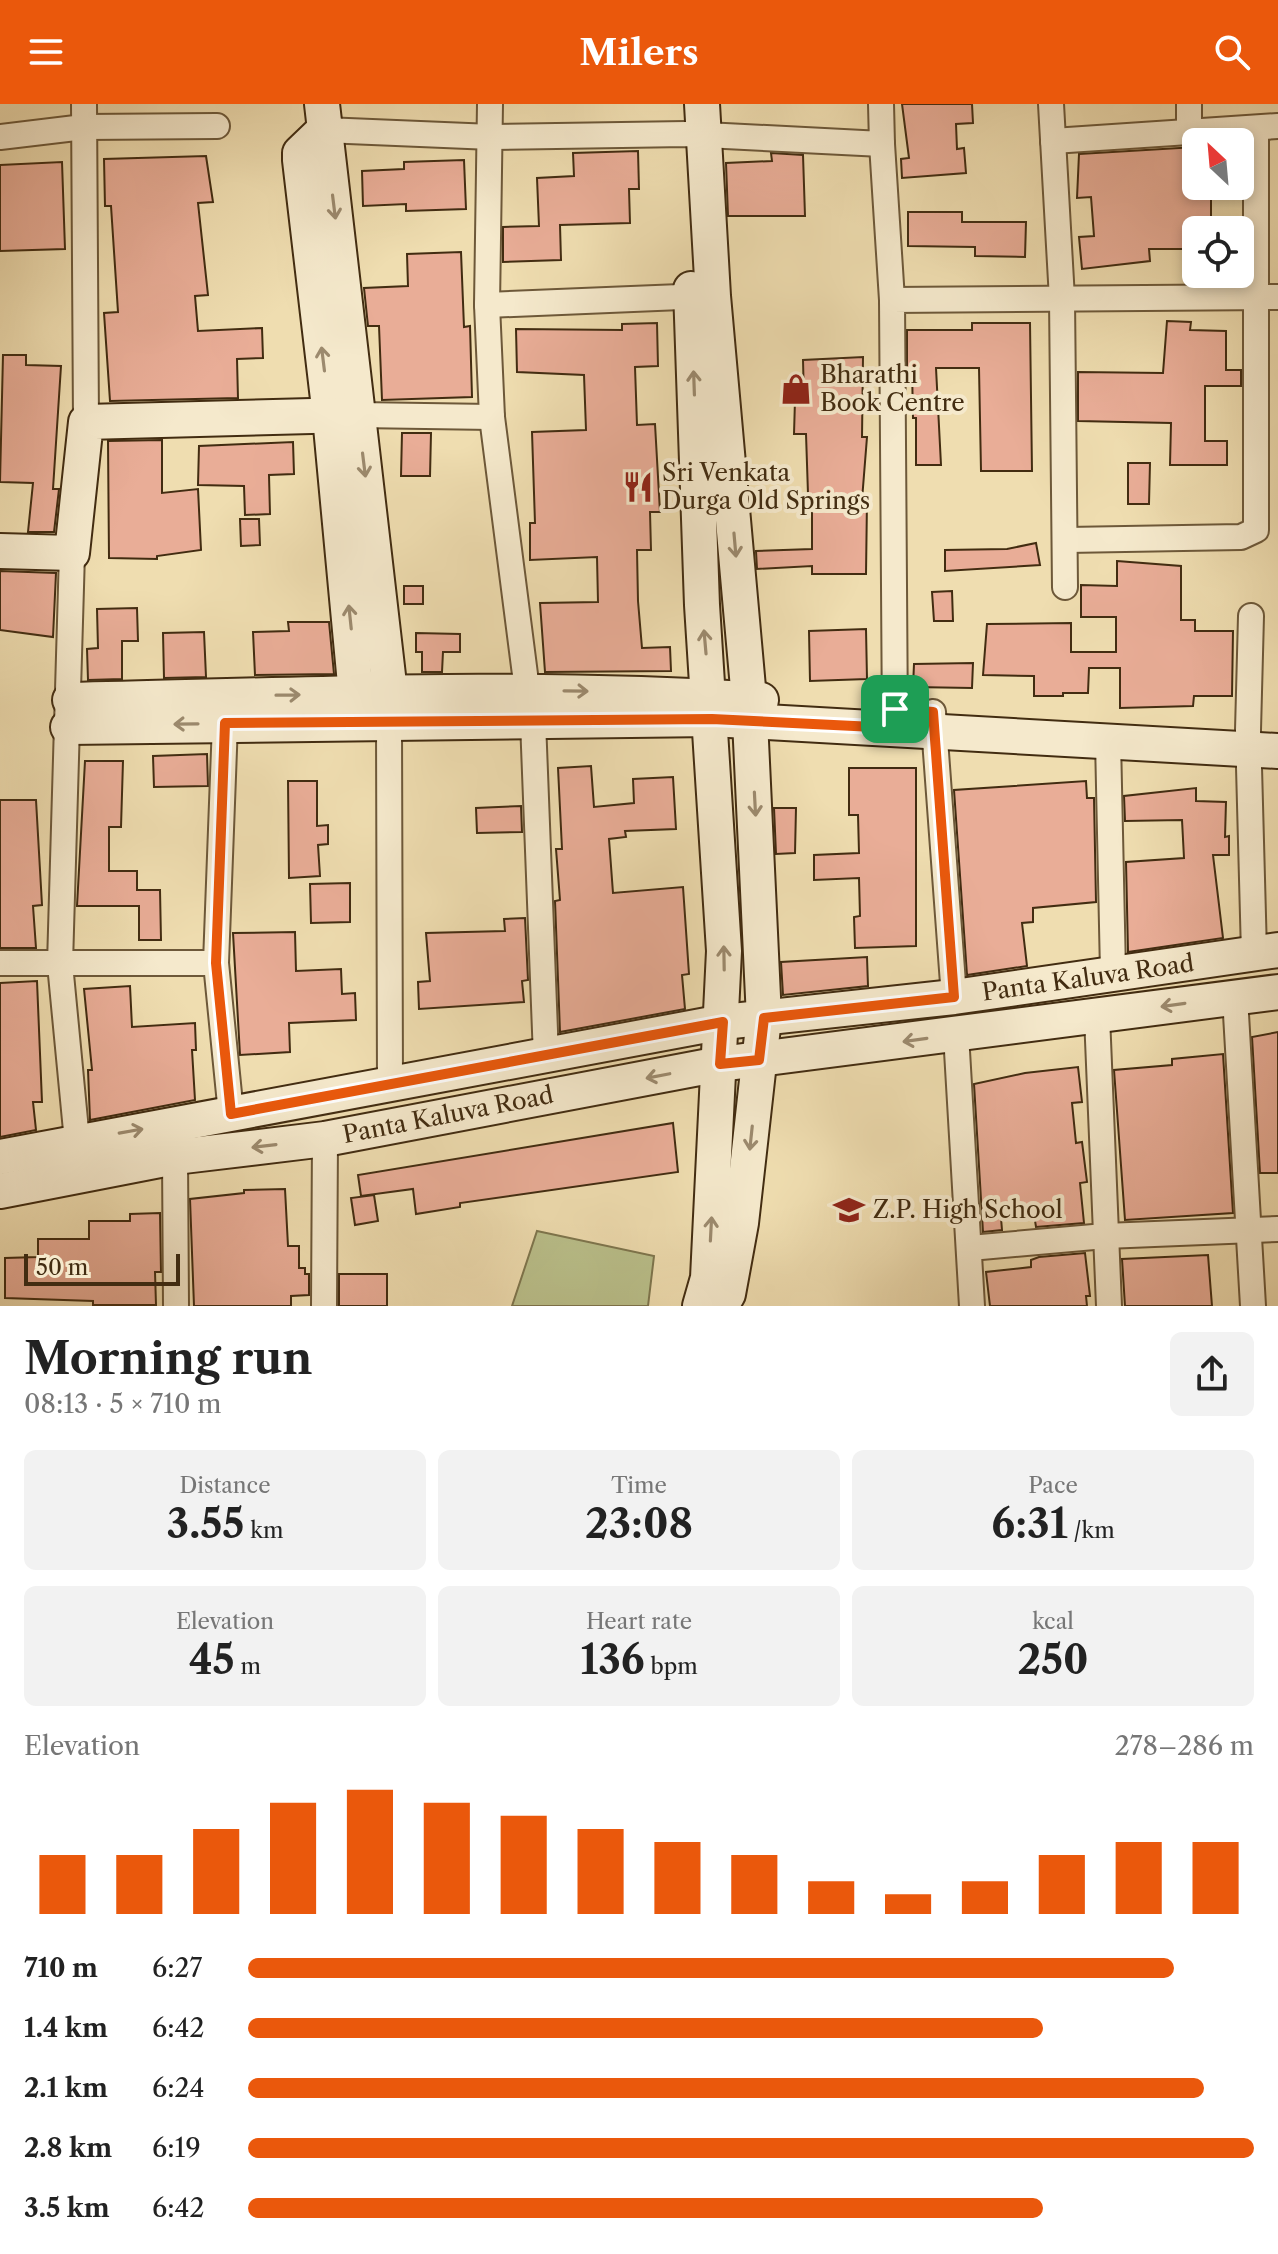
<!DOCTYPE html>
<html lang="en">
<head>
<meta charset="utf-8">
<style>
	:root { --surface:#fff; --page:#f2f2f2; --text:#222; --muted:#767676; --accent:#ea580c }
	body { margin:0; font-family:"Libre Caslon Text",serif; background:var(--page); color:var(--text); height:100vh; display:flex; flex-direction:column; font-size:30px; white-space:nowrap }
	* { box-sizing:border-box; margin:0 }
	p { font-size:26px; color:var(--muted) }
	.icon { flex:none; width:44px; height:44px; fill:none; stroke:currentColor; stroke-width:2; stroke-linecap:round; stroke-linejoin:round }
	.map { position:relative; height:1202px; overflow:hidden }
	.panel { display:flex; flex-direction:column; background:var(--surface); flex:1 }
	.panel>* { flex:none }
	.needle { width:52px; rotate:334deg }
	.buttons { position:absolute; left:1182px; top:24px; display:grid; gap:16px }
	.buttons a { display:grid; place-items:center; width:72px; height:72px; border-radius:12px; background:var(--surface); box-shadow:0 4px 12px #0003; font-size:40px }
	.scale { position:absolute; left:24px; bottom:20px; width:156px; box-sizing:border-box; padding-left:8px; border:4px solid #422c11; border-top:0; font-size:22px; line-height:28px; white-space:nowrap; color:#422c11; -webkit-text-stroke:6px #f5e9cc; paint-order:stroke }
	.pin { position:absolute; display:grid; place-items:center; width:68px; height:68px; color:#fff; margin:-34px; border-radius:16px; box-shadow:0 4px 12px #0006 }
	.round { display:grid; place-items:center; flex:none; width:84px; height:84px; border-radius:12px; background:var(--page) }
	.head { display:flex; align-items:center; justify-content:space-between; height:136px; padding:0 24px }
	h1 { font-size:44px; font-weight:700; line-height:60px }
	.stats { display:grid; grid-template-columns:repeat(3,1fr); gap:12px; height:136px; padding:8px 24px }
	.stats div { display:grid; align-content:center; border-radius:12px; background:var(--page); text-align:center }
	.stats b { font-size:40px; font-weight:700 }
	.stats small { font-size:22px; font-weight:400 }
	.stats p { font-size:22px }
	.chart { height:224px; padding:16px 24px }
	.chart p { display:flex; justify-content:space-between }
	.chart svg { width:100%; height:144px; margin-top:8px; stroke:var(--accent); stroke-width:6 }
	ul { padding:0 24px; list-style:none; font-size:26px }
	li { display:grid; grid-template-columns:128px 96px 1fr; align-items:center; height:60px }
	li i { height:20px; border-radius:10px; background:var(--accent) }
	header { display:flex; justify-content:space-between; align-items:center; height:104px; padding:0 24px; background:var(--accent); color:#fff; font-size:36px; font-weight:700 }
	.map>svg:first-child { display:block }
	.green { fill:#bac08b; stroke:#7e764e; stroke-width:2 }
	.building { fill:#e9ad97; stroke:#422c11; stroke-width:2 }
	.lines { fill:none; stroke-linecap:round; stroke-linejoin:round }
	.street-casing { stroke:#6d5839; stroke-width:28 }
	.secondary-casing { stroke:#422c11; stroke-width:38 }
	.street { stroke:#f5e9cc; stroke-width:24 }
	.secondary { stroke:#f5e9cc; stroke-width:34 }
	.oneway { stroke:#9c8a6e }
	.route-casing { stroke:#fff; stroke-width:16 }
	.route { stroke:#ea580c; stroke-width:10 }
	.labels { text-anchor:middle; stroke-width:8; stroke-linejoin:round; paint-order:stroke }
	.poi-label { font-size:24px; fill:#422c11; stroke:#f5e9cc; text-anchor:start }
	.street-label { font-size:24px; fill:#422c11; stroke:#f5e9cc }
</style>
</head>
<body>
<header><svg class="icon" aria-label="menu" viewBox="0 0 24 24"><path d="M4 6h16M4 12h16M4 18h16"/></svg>Milers<svg class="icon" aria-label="search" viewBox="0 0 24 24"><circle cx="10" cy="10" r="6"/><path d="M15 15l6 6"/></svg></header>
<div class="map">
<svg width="1278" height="1202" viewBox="0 0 1278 1202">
	<rect width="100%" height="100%" fill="#efddb0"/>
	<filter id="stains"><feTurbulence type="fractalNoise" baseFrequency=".0025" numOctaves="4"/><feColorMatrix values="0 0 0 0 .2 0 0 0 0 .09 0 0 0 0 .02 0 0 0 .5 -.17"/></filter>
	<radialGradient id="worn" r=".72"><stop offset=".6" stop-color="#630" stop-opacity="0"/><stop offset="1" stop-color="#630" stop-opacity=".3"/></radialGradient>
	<path class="green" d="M 537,1127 L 654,1152 L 648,1202 L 512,1202 Z"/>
	<g class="building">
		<path d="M 902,0 L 972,0 L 973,19 L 956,20 L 957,45 L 964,44 L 966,69 L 902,74 L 901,55 L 909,54 Z"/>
		<path d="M 1196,43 L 1196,82 L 1211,82 L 1211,126 L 1196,126 L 1196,145 L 1149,145 L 1150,157 L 1082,165 L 1079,133 L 1094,132 L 1091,93 L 1077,94 L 1079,50 Z"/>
		<path d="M 638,47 L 639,85 L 629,85 L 630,119 L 560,121 L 561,156 L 503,158 L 503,123 L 539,122 L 537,74 L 574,72 L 573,49 Z"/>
		<path d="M 771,49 L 803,51 L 805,112 L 728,112 L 726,59 L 772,57 Z"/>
		<path d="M 206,52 L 213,98 L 198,99 L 208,191 L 195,192 L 198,227 L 262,224 L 263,254 L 237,255 L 238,294 L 110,297 L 104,209 L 118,208 L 111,102 L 105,102 L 104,55 Z"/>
		<path d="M 464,56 L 466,105 L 406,107 L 406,100 L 363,102 L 362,67 L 404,65 L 404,58 Z"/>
		<path d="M 62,58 L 65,145 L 0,147 L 0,61 Z"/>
		<path d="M 908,108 L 962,108 L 962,118 L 1026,118 L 1025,153 L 975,152 L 975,143 L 908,142 Z"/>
		<path d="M 461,148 L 464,223 L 470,222 L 472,293 L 382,296 L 379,222 L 368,222 L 364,184 L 408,182 L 407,150 Z"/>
		<path d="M 1167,217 L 1191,218 L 1190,226 L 1226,227 L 1226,266 L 1241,266 L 1241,282 L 1205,282 L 1205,337 L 1227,337 L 1227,361 L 1170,361 L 1171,319 L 1078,317 L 1078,268 L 1163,269 Z"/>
		<path d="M 657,219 L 658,262 L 635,263 L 637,321 L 655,320 L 660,408 L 650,408 L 651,446 L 637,446 L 638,497 L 642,544 L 670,543 L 671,567 L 545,568 L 540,499 L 598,498 L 597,453 L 530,456 L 530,419 L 535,419 L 532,328 L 586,326 L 584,271 L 517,268 L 516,225 L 622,226 L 622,220 Z"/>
		<path d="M 972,219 L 1030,219 L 1032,367 L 981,367 L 979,264 L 936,264 L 941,361 L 916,361 L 916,314 L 913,314 L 912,264 L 907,264 L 907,226 L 972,226 Z"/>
		<path d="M 3,251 L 26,251 L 26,261 L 61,262 L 53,385 L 59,385 L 54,428 L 28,428 L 33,379 L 0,378 Z"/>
		<path d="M 863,253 L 862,333 L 867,333 L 862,396 L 867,396 L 866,470 L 812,470 L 812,462 L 757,465 L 756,447 L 812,445 L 812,390 L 808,390 L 806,330 L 794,330 L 795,296 L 804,296 L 803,256 Z"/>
		<path d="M 402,329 L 431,329 L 430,372 L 401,372 Z"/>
		<path d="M 162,336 L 162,389 L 198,385 L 201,446 L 157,452 L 157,455 L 109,454 L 108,337 Z"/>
		<path d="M 293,338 L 294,370 L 269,371 L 270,410 L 245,411 L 244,382 L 198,381 L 199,342 Z"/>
		<path d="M 1128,359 L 1150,359 L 1149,400 L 1128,400 Z"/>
		<path d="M 240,415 L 259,415 L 260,441 L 241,442 Z"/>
		<path d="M 1036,439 L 1040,461 L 945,467 L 945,446 L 1007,445 Z"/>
		<path d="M 1117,457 L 1181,462 L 1181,516 L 1195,516 L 1195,527 L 1233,527 L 1232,592 L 1194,592 L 1193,602 L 1120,604 L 1120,564 L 1089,564 L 1088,589 L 1063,589 L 1063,592 L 1034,592 L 1034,572 L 983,571 L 987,520 L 1071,519 L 1071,548 L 1116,548 L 1116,513 L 1081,513 L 1081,481 L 1117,482 Z"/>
		<path d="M 0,467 L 56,469 L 53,533 L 0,526 Z"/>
		<rect x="404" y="482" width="19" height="18"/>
		<path d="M 952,487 L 953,517 L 934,517 L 932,488 Z"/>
		<path d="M 137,504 L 138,537 L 122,537 L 122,575 L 88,576 L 87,545 L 98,544 L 97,505 Z"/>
		<path d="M 288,518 L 329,518 L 334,570 L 255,571 L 253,528 L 289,527 Z"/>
		<path d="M 866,525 L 867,575 L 810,577 L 809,527 Z"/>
		<path d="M 204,528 L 206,573 L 164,574 L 163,529 Z"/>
		<path d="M 416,529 L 460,530 L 460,548 L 443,548 L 442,568 L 422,568 L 422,548 L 416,548 Z"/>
		<path d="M 973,559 L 972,584 L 913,583 L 914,560 Z"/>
		<path d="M 207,650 L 208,682 L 154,683 L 153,652 Z"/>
		<path d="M 85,657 L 123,657 L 121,723 L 109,723 L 109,767 L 137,767 L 137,786 L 160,786 L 161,836 L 139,836 L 139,802 L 77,802 Z"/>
		<path d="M 591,662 L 594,703 L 634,699 L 633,675 L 673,673 L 676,725 L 625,727 L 626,733 L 609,735 L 613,789 L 683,783 L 689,870 L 682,871 L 685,905 L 560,928 L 555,797 L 560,796 L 556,745 L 562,745 L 558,664 Z"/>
		<path d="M 849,664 L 916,664 L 916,842 L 855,844 L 854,813 L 860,812 L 859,774 L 814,776 L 814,751 L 859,749 L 858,711 L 849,711 Z"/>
		<path d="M 288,677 L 317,677 L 317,722 L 328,721 L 328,740 L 318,741 L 320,772 L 289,774 Z"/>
		<path d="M 1086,677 L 1087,694 L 1094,694 L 1096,798 L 1033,804 L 1033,818 L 1022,819 L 1027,862 L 967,871 L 954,686 Z"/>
		<path d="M 1196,684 L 1196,697 L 1226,698 L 1225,733 L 1229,732 L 1229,751 L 1213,751 L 1223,834 L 1128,848 L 1126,758 L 1184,754 L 1182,716 L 1125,717 L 1124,692 Z"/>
		<path d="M 0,696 L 36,696 L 42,801 L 33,802 L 36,844 L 0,844 Z"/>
		<path d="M 521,702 L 522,728 L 477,729 L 476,704 Z"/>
		<path d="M 774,704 L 796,704 L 795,749 L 776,750 Z"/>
		<path d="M 350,779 L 350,818 L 311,819 L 310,780 Z"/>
		<path d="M 525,814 L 528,876 L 522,877 L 524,898 L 419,905 L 418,878 L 430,877 L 426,829 L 505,827 L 504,815 Z"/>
		<path d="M 295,828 L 296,867 L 341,865 L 342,890 L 355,889 L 356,916 L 289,919 L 290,948 L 240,951 L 233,829 Z"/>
		<path d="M 867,853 L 868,882 L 783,891 L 781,858 Z"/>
		<path d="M 37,877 L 42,998 L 33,998 L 36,1026 L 0,1033 L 0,879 Z"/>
		<path d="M 130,882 L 132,923 L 195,919 L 196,946 L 192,946 L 195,996 L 90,1016 L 88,966 L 92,966 L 84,885 Z"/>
		<path d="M 1278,928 L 1278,1069 L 1260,1069 L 1252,933 Z"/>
		<path d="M 1223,950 L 1233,1109 L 1125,1116 L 1114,966 L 1172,961 L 1172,955 Z"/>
		<path d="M 1078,963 L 1082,998 L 1072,999 L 1076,1039 L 1082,1038 L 1087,1078 L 1080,1079 L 1084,1119 L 1036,1123 L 1034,1110 L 1001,1114 L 1002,1126 L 983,1128 L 974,980 L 1025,969 Z"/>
		<path d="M 673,1019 L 678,1068 L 460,1099 L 460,1103 L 416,1110 L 413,1085 L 361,1092 L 358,1071 Z"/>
		<path d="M 285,1085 L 288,1142 L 299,1142 L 299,1164 L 305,1164 L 305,1170 L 309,1170 L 309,1191 L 291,1192 L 291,1202 L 194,1202 L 190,1095 L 244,1089 L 244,1086 Z"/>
		<path d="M 374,1091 L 378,1117 L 355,1121 L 351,1094 Z"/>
		<path d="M 160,1109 L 161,1168 L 155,1168 L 156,1201 L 93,1201 L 93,1197 L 5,1194 L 5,1154 L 38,1153 L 38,1135 L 89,1135 L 89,1117 L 130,1117 L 130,1110 Z"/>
		<path d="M 1085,1149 L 1090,1192 L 1086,1192 L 1087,1202 L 990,1202 L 986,1168 L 1031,1163 L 1031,1156 L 1039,1153 Z"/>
		<path d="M 1208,1151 L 1212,1202 L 1125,1202 L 1122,1155 Z"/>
		<rect x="339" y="1170" width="48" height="32"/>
	</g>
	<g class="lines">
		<defs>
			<g id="street">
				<path d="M 84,0 L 86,318"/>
				<path d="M 490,0 L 487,201 L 492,313 L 527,586"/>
				<path d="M 1051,0 L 1062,195 L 1065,483"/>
				<path d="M 324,26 L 492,33 L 686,30 L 882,40 L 881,0"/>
				<path d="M 1189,28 L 1189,0"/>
				<path d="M 0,33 L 84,23 L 217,22"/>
				<path d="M 1053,37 L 1278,22"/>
				<path d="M 882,40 L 892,196"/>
				<path d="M 487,201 L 705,192"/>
				<path d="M 358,311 L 492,313"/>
				<path d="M 1067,436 L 1241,433 L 1256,426 L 1256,24"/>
				<path d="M 72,449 L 60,860 L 77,1037"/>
				<path d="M 1251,512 L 1248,626 L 1254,849"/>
				<path d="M 933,608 L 954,893"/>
				<path d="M 533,617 L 546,953"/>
				<path d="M 225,619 L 216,859 L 231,1010"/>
				<path d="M 389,619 L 390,982"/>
				<path d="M 895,624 L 892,196 L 1278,193"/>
				<path d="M 1108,636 L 1113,868"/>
				<path d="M 0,859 L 216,859"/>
				<path d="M 1235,893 L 1253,1202"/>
				<path d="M 1097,912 L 1109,1202"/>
				<path d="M 956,930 L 972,1202"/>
				<path d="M 175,1053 L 176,1202"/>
				<path d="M 970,1144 L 1105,1132 L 1278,1125"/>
				<path d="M 324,1202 L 325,1035"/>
			</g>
			<g id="secondary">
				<path d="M 322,0 L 390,589 L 390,611"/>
				<path d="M 702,0 L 713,192 L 749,595 L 764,914 L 741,1119 L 728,1190 L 721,1202"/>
				<path d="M 324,26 L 300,49 L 300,56 L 330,312 L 358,612"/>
				<path d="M 691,185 L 702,501 L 724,847 L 708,1174 L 700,1202"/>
				<path d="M 0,447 L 72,449 L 86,318 L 350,311"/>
				<path d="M 70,596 C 301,591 531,580 761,596"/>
				<path d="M 68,623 L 712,615 L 1278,647"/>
				<path d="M 0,1053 L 723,918 L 954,893 L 1278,846"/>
				<path d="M 0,1087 L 175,1053 L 325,1035 L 720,960 L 1278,888"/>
			</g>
		</defs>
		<use href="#street" class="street-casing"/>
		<use href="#secondary" class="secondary-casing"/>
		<use href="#street" class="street"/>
		<use href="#secondary" class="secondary"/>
	</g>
	<defs><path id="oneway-shaft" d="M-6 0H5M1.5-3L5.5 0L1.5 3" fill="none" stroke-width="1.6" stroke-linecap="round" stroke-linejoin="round" transform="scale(2)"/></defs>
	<g class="oneway">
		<use href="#oneway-shaft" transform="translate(334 103) rotate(83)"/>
		<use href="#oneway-shaft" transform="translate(323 255) rotate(-97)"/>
		<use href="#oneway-shaft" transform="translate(694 279) rotate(-92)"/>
		<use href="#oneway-shaft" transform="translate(364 361) rotate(83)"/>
		<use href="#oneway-shaft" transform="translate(735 441) rotate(85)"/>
		<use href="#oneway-shaft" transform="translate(350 513) rotate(-96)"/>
		<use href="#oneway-shaft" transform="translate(705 538) rotate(-95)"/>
		<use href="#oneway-shaft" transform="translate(576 587) rotate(1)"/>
		<use href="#oneway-shaft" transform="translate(288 591) rotate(-1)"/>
		<use href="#oneway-shaft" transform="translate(186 620) rotate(179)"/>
		<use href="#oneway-shaft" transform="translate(755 700) rotate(87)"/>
		<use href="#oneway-shaft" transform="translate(724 854) rotate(-91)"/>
		<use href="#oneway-shaft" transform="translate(1173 901) rotate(172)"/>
		<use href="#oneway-shaft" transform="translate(915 936) rotate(172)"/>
		<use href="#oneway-shaft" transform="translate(658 972) rotate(169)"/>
		<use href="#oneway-shaft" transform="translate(131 1027) rotate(-10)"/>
		<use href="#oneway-shaft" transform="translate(751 1034) rotate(96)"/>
		<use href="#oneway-shaft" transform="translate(264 1042) rotate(173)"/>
		<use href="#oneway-shaft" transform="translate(711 1125) rotate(-87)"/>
	</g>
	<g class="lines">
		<defs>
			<path id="route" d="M 895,605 L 933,608 L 954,893 L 764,914 L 759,956 L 720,960 L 723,918 L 231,1010 L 216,859 L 225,619 L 712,615 L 895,624 Z"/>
		</defs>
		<use href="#route" class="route-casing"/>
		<use href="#route" class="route"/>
	</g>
	<defs>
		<symbol id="shop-bare" viewBox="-9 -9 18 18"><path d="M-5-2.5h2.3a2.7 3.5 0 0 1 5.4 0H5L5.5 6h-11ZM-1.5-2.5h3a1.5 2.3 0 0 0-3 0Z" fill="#8f2418" stroke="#f5e9cc" stroke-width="2.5" paint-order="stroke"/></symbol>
		<symbol id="restaurant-bare" viewBox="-9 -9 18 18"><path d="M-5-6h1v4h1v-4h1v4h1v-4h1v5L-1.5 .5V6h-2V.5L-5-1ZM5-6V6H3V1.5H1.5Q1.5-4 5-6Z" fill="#8f2418" stroke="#f5e9cc" stroke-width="2.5" paint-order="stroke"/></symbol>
		<symbol id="school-bare" viewBox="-9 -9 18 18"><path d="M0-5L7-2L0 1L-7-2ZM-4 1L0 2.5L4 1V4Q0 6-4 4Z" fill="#8f2418" stroke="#f5e9cc" stroke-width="2.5" paint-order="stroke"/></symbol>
	</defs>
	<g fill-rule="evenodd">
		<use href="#shop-bare" x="774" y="263" width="44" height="44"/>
		<use href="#restaurant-bare" x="616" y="361" width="44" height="44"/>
		<use href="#school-bare" x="827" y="1084" width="44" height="44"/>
	</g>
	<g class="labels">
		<g class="poi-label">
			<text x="820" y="279">Bharathi<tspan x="820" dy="28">Book Centre</tspan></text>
			<text x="662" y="377">Sri Venkata<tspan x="662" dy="28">Durga Old Springs</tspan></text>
			<text x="873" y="1114">Z.P. High School</text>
		</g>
		<g class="street-label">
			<text transform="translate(1088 874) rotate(-8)" y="8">Panta Kaluva Road</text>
			<text transform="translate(448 1011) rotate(-11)" y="8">Panta Kaluva Road</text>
		</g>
	</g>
	<rect width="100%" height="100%" filter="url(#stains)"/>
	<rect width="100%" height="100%" fill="url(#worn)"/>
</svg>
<div class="buttons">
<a><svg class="needle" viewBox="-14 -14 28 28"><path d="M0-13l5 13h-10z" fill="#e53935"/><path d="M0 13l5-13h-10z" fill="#767676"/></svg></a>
<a><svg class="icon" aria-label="locate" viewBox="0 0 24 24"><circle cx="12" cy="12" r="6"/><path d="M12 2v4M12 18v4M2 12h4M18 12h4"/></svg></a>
</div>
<div class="scale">50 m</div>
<div class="pin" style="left:895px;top:605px;background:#1e9e55"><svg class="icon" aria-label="arrive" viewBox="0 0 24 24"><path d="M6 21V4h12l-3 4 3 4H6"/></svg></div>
</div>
<section class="panel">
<div class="head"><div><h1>Morning run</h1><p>08:13 · 5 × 710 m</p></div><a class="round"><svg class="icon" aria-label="share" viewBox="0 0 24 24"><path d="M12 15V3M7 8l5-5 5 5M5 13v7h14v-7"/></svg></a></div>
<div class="stats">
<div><p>Distance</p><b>3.55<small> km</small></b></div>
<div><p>Time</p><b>23:08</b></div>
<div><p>Pace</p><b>6:31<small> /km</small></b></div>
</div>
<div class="stats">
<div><p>Elevation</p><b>45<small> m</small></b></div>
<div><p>Heart rate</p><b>136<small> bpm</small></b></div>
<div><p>kcal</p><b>250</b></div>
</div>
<div class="chart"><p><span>Elevation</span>278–286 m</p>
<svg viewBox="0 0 160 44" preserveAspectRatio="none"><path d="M5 44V26M15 44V26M25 44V18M35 44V10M45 44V6M55 44V10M65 44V14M75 44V18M85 44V22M95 44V26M105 44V34M115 44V38M125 44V34M135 44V26M145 44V22M155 44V22"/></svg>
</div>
<ul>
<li><b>710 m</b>6:27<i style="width:92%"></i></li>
<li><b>1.4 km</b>6:42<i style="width:79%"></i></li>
<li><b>2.1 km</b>6:24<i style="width:95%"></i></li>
<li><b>2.8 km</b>6:19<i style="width:100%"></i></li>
<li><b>3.5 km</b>6:42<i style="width:79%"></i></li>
</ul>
</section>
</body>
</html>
